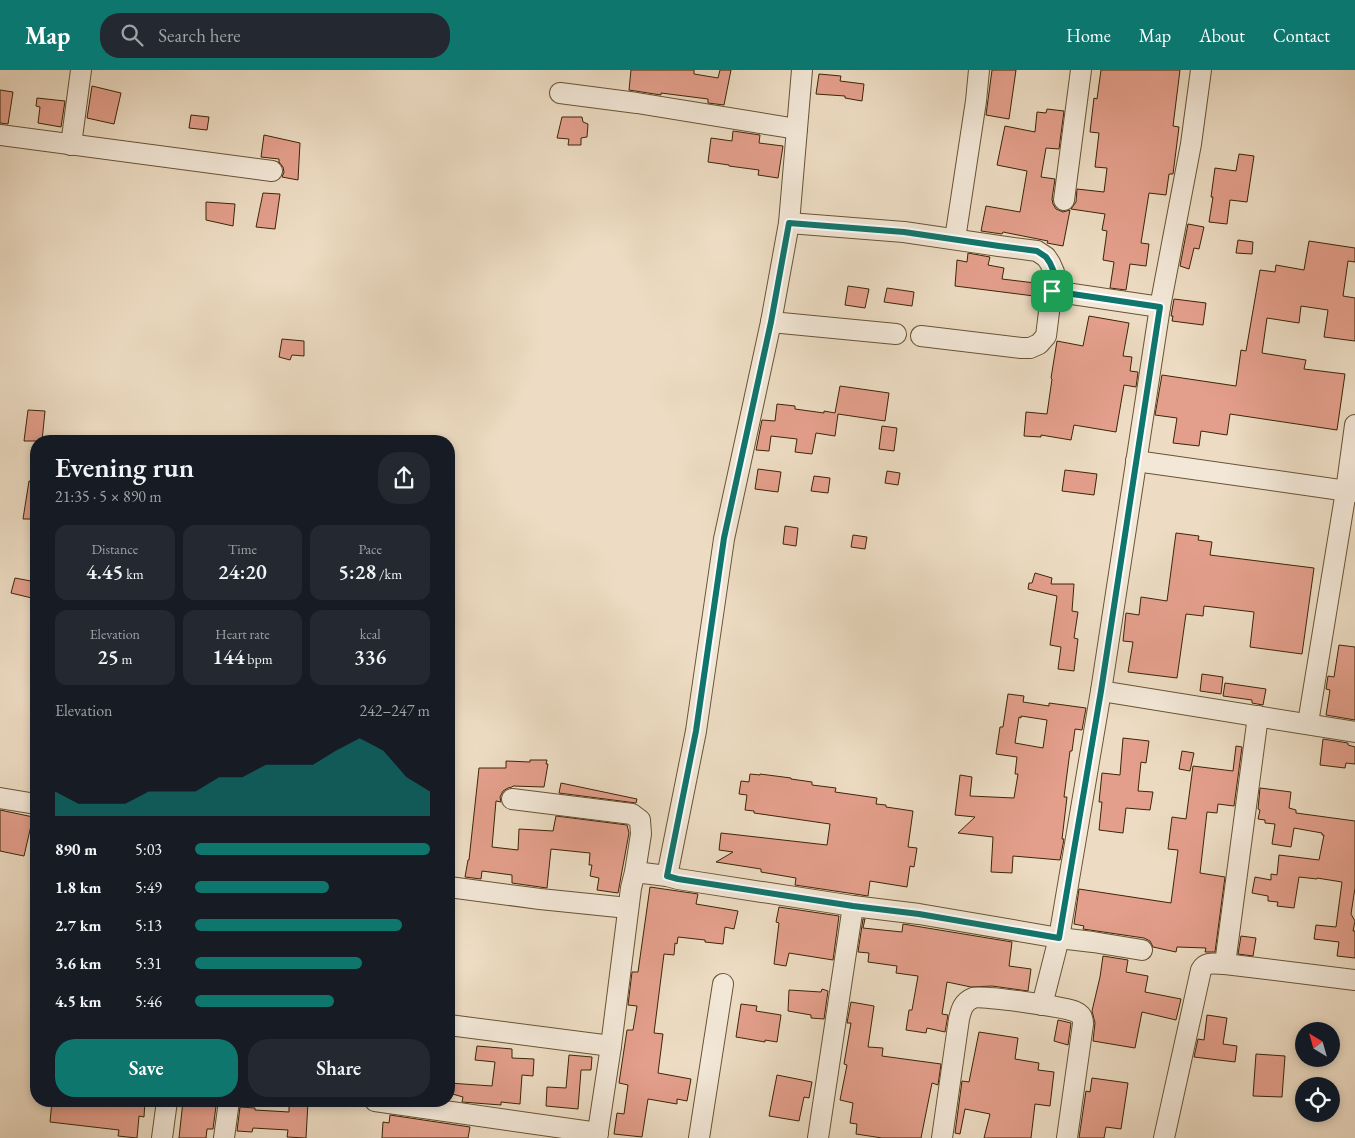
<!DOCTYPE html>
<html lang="en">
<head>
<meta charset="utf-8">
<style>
	:root { --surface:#171b24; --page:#242831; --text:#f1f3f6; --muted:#9ea1a6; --accent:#0f766e }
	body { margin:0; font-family:"EB Garamond",serif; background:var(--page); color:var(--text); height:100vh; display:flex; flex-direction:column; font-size:19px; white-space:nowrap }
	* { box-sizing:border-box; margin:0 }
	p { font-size:16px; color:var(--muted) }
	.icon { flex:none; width:28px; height:28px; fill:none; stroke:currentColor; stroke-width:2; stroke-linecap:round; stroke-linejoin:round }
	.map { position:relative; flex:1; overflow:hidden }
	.panel { position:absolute; left:30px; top:365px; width:425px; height:672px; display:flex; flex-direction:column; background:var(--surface); border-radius:20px; box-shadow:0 2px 8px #0003 }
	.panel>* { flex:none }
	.needle { width:32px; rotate:323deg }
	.buttons { position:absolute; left:1295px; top:952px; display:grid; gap:10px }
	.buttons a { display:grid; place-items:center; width:45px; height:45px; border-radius:50%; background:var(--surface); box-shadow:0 2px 8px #0003; font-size:25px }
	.pin { position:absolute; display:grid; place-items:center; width:42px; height:42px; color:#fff; margin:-21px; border-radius:10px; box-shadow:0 2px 8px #0006 }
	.round { display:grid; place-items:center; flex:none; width:52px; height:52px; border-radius:20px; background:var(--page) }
	.summary { display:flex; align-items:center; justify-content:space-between; height:85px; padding:0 25px }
	h1 { font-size:28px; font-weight:600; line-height:38px }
	.figures { display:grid; grid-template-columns:repeat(3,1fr); gap:8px; height:85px; padding:5px 25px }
	.figures div { display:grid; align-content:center; border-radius:12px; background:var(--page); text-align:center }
	.figures b { font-size:21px; font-weight:600 }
	.figures small { font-size:14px; font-weight:400 }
	.figures p { font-size:14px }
	.chart { height:140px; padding:10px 25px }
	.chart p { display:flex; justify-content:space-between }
	.chart svg { width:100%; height:90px; margin-top:5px; fill:var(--accent); opacity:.7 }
	.cta { display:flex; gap:10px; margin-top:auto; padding:10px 25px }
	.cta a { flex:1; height:58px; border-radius:20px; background:var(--accent); color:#fff; font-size:20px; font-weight:600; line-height:58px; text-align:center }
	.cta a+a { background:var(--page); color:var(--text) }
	ul { padding:0 25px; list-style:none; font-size:16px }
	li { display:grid; grid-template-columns:80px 60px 1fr; align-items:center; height:38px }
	li i { height:12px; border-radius:6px; background:var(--accent) }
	header { display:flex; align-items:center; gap:30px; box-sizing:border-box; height:70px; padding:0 25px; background:var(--accent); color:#fff }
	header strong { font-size:24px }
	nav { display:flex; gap:28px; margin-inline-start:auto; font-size:18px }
	.search { width:350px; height:45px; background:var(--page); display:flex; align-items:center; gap:12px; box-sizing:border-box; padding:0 18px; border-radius:20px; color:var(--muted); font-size:19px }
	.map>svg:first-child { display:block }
	.building { fill:#e49f8c; stroke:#3b2605; fill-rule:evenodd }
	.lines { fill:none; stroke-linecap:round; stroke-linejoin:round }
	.minor-casing { stroke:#685434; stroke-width:22 }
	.minor { stroke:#f3e8d8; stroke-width:20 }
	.route-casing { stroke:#fff; stroke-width:10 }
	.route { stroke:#0f766e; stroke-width:6 }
</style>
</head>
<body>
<header>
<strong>Map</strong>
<div class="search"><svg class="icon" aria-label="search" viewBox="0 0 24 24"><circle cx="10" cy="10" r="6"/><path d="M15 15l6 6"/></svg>Search here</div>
<nav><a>Home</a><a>Map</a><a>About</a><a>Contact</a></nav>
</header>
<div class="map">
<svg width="1355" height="1068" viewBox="0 0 1355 1068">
	<rect width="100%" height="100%" fill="#eddcc3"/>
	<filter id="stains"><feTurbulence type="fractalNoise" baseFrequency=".004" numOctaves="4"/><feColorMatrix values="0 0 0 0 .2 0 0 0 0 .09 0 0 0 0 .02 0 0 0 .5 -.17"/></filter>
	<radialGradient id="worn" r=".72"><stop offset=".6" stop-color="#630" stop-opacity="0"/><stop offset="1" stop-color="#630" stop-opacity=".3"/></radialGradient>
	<g class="building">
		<path d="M 631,0 L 694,0 L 694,4 L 718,8 L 720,0 L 731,0 L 724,35 L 708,33 L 708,29 L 661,23 L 661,25 L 629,20 Z"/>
		<path d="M 992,0 L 1016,0 L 1009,49 L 986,45 Z"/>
		<path d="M 1101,0 L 1180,0 L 1173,56 L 1179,57 L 1173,104 L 1169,104 L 1166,125 L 1149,123 L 1141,173 L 1149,174 L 1146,196 L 1130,194 L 1126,220 L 1110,218 L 1114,192 L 1103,190 L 1107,161 L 1102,160 L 1105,144 L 1071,139 L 1076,132 L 1077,119 L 1104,122 L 1107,98 L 1095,97 L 1099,63 L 1090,62 L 1094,28 L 1097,29 Z"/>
		<path d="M 819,4 L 841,6 L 840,11 L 864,14 L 862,31 L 845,28 L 845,26 L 816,24 Z"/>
		<path d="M 92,16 L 121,23 L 114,54 L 87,48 Z"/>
		<path d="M 0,20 L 13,22 L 8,54 L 0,53 Z"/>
		<path d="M 37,28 L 65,31 L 61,57 L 38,53 L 40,37 L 36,36 Z"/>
		<path d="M 1047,39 L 1064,41 L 1059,79 L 1046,78 L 1041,107 L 1055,109 L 1052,129 L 1053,134 L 1056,139 L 1063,142 L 1070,140 L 1063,176 L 1047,173 L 1048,171 L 1003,162 L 1002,164 L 981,161 L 986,136 L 1020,142 L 1027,101 L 997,95 L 1005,56 L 1035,62 L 1037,42 L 1046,43 Z"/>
		<path d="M 191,45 L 209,47 L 207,60 L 189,58 Z"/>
		<path d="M 562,47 L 582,47 L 583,52 L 588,54 L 587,67 L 581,68 L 581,75 L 568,75 L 569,69 L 557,68 Z"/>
		<path d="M 733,61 L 760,65 L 759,73 L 783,76 L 778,108 L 758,105 L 759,100 L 729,96 L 729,95 L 708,92 L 711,68 L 732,71 Z"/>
		<path d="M 264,65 L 300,73 L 298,110 L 282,107 L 284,102 L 283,97 L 279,92 L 279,89 L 261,87 Z"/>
		<path d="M 1239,84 L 1254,86 L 1247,132 L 1230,130 L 1227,154 L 1209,152 L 1213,127 L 1211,127 L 1215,98 L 1236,101 Z"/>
		<path d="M 263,123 L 280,124 L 275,159 L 256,157 Z"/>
		<path d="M 206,132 L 235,134 L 233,156 L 206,150 Z"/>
		<path d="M 1188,154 L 1204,157 L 1199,179 L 1194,178 L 1189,199 L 1180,196 Z"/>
		<path d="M 1238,170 L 1253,172 L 1252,184 L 1236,183 Z"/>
		<path d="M 1309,171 L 1355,178 L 1355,192 L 1348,191 L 1343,226 L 1355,228 L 1355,271 L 1324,267 L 1328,240 L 1301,236 L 1299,253 L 1267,248 L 1262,283 L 1306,290 L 1304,299 L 1345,304 L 1337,360 L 1230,344 L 1227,365 L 1201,361 L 1199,376 L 1173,373 L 1177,348 L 1155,345 L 1162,305 L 1236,316 L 1241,280 L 1246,281 L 1260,200 L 1275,202 L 1276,195 L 1304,200 Z"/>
		<path d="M 968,183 L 990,187 L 988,195 L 1004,198 L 1002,209 L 1035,213 L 1034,226 L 955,216 L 957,190 L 967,192 Z"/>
		<path d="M 848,216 L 869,219 L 865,238 L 845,235 Z"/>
		<path d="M 887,218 L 914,222 L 912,236 L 884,232 Z"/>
		<path d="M 1174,229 L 1206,233 L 1203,255 L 1172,251 L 1173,246 L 1171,246 Z"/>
		<path d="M 1089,246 L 1129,253 L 1123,286 L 1132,287 L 1130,301 L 1138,302 L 1136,317 L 1124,315 L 1116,362 L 1074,355 L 1071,370 L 1041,365 L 1041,367 L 1024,366 L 1026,342 L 1047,344 L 1052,309 L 1051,308 L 1057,271 L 1083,276 Z"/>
		<path d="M 282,269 L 304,271 L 304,286 L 292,285 L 290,290 L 279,287 Z"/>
		<path d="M 840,316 L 889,323 L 885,351 L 838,344 L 835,366 L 816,363 L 812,384 L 795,382 L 797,369 L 771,366 L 769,381 L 756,380 L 762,350 L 775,351 L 777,334 L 795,336 L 795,339 L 824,343 L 824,341 L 835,343 Z"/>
		<path d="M 28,340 L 45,341 L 42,371 L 24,371 Z"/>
		<path d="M 882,356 L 897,358 L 894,381 L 879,379 Z"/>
		<path d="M 758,399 L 781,402 L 778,422 L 755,419 Z"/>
		<path d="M 1065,400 L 1097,404 L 1094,425 L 1062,421 Z"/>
		<path d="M 887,401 L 900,403 L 898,415 L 885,413 Z"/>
		<path d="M 814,406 L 830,408 L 828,423 L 811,421 Z"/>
		<path d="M 29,411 L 36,412 L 36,449 L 23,449 Z"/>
		<path d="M 785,456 L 798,458 L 796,476 L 783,474 Z"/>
		<path d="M 1176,463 L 1199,466 L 1198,470 L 1212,472 L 1210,485 L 1314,498 L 1302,584 L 1250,577 L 1254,542 L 1204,536 L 1203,546 L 1186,544 L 1177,608 L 1128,602 L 1133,572 L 1123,571 L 1126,543 L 1139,545 L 1141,527 L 1167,531 Z"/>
		<path d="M 853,465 L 867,467 L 865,479 L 851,477 Z"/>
		<path d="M 1035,503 L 1052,508 L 1051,514 L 1074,514 L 1072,541 L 1078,542 L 1074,568 L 1078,569 L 1074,601 L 1058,599 L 1061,577 L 1050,575 L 1057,526 L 1028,519 L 1029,513 L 1032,513 Z"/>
		<path d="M 15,508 L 36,512 L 36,529 L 11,523 Z"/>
		<path d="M 1339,575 L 1355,577 L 1355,650 L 1326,645 L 1330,620 L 1326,619 L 1328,606 L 1334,607 Z"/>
		<path d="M 1202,604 L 1223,607 L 1221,624 L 1200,621 Z"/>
		<path d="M 1225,613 L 1266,619 L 1263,635 L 1252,633 L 1252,630 L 1223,626 Z"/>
		<path d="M 1008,624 L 1024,626 L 1023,632 L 1049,636 L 1049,633 L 1086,638 L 1082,660 L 1075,659 L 1072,681 L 1070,681 L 1064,727 L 1067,727 L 1062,769 L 1064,769 L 1060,790 L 1013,786 L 1012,803 L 991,802 L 993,767 L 958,763 L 975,747 L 955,745 L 960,705 L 972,707 L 970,726 L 1014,728 L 1018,704 L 1015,704 L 1017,687 L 996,684 L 1000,657 L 1003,657 ZM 1021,646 L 1047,650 L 1043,678 L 1015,673 L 1019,647 L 1021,648 Z"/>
		<path d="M 1123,668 L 1149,671 L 1146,693 L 1141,692 L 1138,721 L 1153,722 L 1150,740 L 1126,738 L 1123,763 L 1099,760 L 1102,732 L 1099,732 L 1102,703 L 1120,705 Z"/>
		<path d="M 1323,669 L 1348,673 L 1348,675 L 1355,677 L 1355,694 L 1346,693 L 1345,698 L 1320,695 Z"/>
		<path d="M 1236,676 L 1242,677 L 1234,736 L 1218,734 L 1217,743 L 1207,742 L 1200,803 L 1225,807 L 1215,882 L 1205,882 L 1206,878 L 1177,877 L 1176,882 L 1153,877 L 1150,871 L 1144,868 L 1083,859 L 1084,856 L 1074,854 L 1079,819 L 1171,833 L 1178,780 L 1168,779 L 1172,747 L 1186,749 L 1193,696 L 1233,701 Z"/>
		<path d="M 1182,681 L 1194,683 L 1190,701 L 1179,699 Z"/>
		<path d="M 530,690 L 547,690 L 546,694 L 548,694 L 544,717 L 513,716 L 512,717 L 508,718 L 503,721 L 500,727 L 501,732 L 496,731 L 492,777 L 518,780 L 519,759 L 553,761 L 556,746 L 627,755 L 629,763 L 618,823 L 597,820 L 599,808 L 590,806 L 592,795 L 589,795 L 590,783 L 580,782 L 551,779 L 547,818 L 512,813 L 512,805 L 482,801 L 481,809 L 465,807 L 468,790 L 469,790 L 479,698 L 506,698 L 506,691 L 530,692 Z"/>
		<path d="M 750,704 L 760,705 L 760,704 L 791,708 L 791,709 L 812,712 L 812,715 L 836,718 L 835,722 L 877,728 L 876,734 L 886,735 L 886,737 L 913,741 L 908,777 L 917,778 L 914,797 L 910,796 L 907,817 L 870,811 L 868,826 L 855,824 L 795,815 L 796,808 L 761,802 L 761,799 L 716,792 L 733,782 L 719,780 L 721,763 L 827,775 L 830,754 L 754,743 L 754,741 L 745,740 L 747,725 L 739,724 L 741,711 L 749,712 Z"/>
		<path d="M 561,713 L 637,729 L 636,733 L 559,723 Z"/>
		<path d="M 1260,718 L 1291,722 L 1289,738 L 1296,740 L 1296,743 L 1355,751 L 1355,818 L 1351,844 L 1355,851 L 1353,861 L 1355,861 L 1355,888 L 1337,886 L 1339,872 L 1314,869 L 1316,855 L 1336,857 L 1342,812 L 1317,808 L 1317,809 L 1299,807 L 1294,838 L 1277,836 L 1278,832 L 1268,831 L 1268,826 L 1252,823 L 1255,807 L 1271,810 L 1271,804 L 1277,805 L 1279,785 L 1319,790 L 1324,765 L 1322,765 L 1322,763 L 1294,758 L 1291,777 L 1272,774 L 1275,754 L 1265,753 L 1265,750 L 1258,749 L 1260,740 L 1258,739 Z"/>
		<path d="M 0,740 L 33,747 L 24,786 L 0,781 Z"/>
		<path d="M 650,817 L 698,824 L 696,834 L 738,841 L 734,859 L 725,857 L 723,874 L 705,872 L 705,870 L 678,867 L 677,874 L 675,873 L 674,885 L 664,884 L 654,963 L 663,964 L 658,1003 L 691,1009 L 687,1031 L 677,1029 L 677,1034 L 648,1029 L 642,1067 L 614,1064 L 617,1043 L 624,1044 L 628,1015 L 619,1013 L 627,960 L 633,960 L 637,936 L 628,935 L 632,902 L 638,902 Z"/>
		<path d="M 779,837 L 839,846 L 833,890 L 789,883 L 786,896 L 774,894 L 779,853 L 776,852 Z"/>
		<path d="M 863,849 L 865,849 L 863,858 L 902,862 L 903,854 L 1012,872 L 1009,896 L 1031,899 L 1028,921 L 992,916 L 971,917 L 947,912 L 942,944 L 948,945 L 945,962 L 927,958 L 926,963 L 906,960 L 909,940 L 912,940 L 918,906 L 896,903 L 897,896 L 868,892 L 869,883 L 858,882 Z"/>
		<path d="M 1241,866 L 1256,868 L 1253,886 L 1238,884 Z"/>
		<path d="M 1103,886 L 1128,890 L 1126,902 L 1148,906 L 1145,922 L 1181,929 L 1176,950 L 1142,942 L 1135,978 L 1093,971 L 1095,953 L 1092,941 L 1100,907 Z"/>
		<path d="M 822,919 L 828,921 L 824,949 L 811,948 L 811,945 L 788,941 L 789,920 L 821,922 Z"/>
		<path d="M 851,932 L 874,936 L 868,977 L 883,978 L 882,986 L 941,994 L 938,1015 L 932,1013 L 921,1068 L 882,1068 L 856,1064 L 857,1054 L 850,1053 L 853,1033 L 840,1030 L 847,995 L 844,994 L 851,953 L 847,953 Z"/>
		<path d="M 741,934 L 757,936 L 756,941 L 781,945 L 777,972 L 765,970 L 765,972 L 736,967 Z"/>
		<path d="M 1207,945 L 1227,948 L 1223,974 L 1237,976 L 1235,992 L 1194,987 L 1198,969 L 1204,970 Z"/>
		<path d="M 1058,950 L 1071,953 L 1068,975 L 1054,971 Z"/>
		<path d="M 979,962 L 1018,968 L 1015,989 L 1039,993 L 1038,1000 L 1054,1002 L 1050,1036 L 1035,1034 L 1031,1068 L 984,1068 L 990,1044 L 965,1039 L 960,1064 L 955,1063 L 962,1011 L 969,1012 Z"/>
		<path d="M 477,976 L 512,979 L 512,988 L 534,989 L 533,1006 L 522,1005 L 520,1034 L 501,1032 L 501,1035 L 462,1032 L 463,1027 L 449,1023 L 449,1013 L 492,1016 L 495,992 L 475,990 Z"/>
		<path d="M 1256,984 L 1285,986 L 1282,1027 L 1253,1026 Z"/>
		<path d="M 569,985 L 592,987 L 591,1000 L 581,1000 L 578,1039 L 546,1036 L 547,1017 L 566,1018 Z"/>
		<path d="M 777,1005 L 812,1012 L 809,1028 L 804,1027 L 799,1051 L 769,1046 Z"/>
		<path d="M 1092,1008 L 1128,1013 L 1121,1059 L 1106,1057 L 1104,1068 L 1079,1068 L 1086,1021 L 1090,1022 Z"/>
		<path d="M 52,1031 L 145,1031 L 144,1047 L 139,1046 L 137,1068 L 118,1066 L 119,1060 L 50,1052 Z"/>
		<path d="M 183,1031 L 214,1034 L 214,1036 L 216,1036 L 213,1059 L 207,1059 L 206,1068 L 179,1068 Z"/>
		<path d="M 289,1031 L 308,1032 L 306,1068 L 287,1067 L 288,1060 L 253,1058 L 252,1062 L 237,1061 L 240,1037 L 255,1038 L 255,1040 L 289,1042 Z"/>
		<path d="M 390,1045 L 470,1057 L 468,1068 L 382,1068 L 383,1052 L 389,1053 Z"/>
	</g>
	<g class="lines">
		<defs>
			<g id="minor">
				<path d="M 560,23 L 637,33 L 797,59"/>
				<path d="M 0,65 L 272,101"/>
				<path d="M 71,75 L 81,0"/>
				<path d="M 1064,130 L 1081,0"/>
				<path d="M 789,153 L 904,162 L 999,176 L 1037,181 L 1046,187 L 1050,193 L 1054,202 L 1046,266 L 1039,274 L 1030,278 L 1021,278 L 921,266"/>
				<path d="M 955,169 L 976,31 L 979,0"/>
				<path d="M 1052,221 L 1160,237"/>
				<path d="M 771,252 L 896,264"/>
				<path d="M 1136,391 L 1355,422"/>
				<path d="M 1101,621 L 1355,662"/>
				<path d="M 1308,653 L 1346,421 L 1355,355"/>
				<path d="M 0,728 L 36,734"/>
				<path d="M 512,729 L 632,744 L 640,750 L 641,764 L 635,802"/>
				<path d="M 667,806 L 696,661 L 724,469 L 771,252 L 789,153 L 802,0"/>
				<path d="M 449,817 L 540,829 L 628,838"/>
				<path d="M 1225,894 L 1258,646"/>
				<path d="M 1042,935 L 1059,868 L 1101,621 L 1160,237 L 1191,74 L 1201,0"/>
				<path d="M 449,955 L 611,976"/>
				<path d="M 375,1031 L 598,1063"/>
				<path d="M 162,1068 L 167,1031"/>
				<path d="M 224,1068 L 229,1031"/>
				<path d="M 597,1068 L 611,976 L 631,818 L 635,802 L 667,806 L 678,809 L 853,836 L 919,844 L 1059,868 L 1093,872 L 1142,880"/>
				<path d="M 699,1068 L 723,914"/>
				<path d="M 818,1068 L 853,836"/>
				<path d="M 942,1068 L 959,949 C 961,940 963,932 973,928 C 982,925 1066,937 1076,942 C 1081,944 1083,948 1083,954 L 1067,1068"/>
				<path d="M 1164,1068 L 1201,900 C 1206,891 1215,894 1225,894 L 1355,910"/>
			</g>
		</defs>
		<use href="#minor" class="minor-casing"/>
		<use href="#minor" class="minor"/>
	</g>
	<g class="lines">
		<defs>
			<path id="route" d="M 789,153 L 904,162 L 999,176 L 1037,181 L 1046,187 L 1050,193 L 1054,202 L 1052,221 L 1160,237 L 1101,621 L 1059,868 L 919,844 L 853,836 L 678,809 L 667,806 L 696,661 L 724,468 L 771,252 Z"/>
		</defs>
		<use href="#route" class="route-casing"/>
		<use href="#route" class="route"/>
	</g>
	<rect width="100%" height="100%" filter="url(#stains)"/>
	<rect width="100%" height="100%" fill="url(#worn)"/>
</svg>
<div class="buttons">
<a><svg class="needle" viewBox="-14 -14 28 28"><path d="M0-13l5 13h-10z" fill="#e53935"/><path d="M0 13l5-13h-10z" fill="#9ea1a6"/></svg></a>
<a><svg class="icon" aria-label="locate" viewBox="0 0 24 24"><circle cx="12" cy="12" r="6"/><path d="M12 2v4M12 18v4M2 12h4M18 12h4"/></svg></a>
</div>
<div class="pin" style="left:1052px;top:221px;background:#1e9e55"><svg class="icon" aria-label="arrive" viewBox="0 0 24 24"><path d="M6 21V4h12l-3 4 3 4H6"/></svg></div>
<section class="panel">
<div class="summary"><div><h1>Evening run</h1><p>21:35 · 5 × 890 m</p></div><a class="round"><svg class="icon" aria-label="share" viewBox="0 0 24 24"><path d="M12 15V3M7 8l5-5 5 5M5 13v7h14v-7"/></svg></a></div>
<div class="figures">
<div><p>Distance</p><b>4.45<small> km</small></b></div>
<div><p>Time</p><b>24:20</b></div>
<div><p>Pace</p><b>5:28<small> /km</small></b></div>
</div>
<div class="figures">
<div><p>Elevation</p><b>25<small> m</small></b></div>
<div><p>Heart rate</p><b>144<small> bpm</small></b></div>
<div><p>kcal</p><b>336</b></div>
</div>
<div class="chart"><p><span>Elevation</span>242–247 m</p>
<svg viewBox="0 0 160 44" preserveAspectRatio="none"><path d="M0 44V32L10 38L20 38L30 38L40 32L50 32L60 32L70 25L80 25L90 19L100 19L110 19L120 12L130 6L140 12L150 25L160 32V44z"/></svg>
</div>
<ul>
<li><b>890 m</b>5:03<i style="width:100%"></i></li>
<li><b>1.8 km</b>5:49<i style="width:57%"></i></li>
<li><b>2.7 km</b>5:13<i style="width:88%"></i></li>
<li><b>3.6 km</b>5:31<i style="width:71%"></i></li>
<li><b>4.5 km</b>5:46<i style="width:59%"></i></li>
</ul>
<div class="cta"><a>Save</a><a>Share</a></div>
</section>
</div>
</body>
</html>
